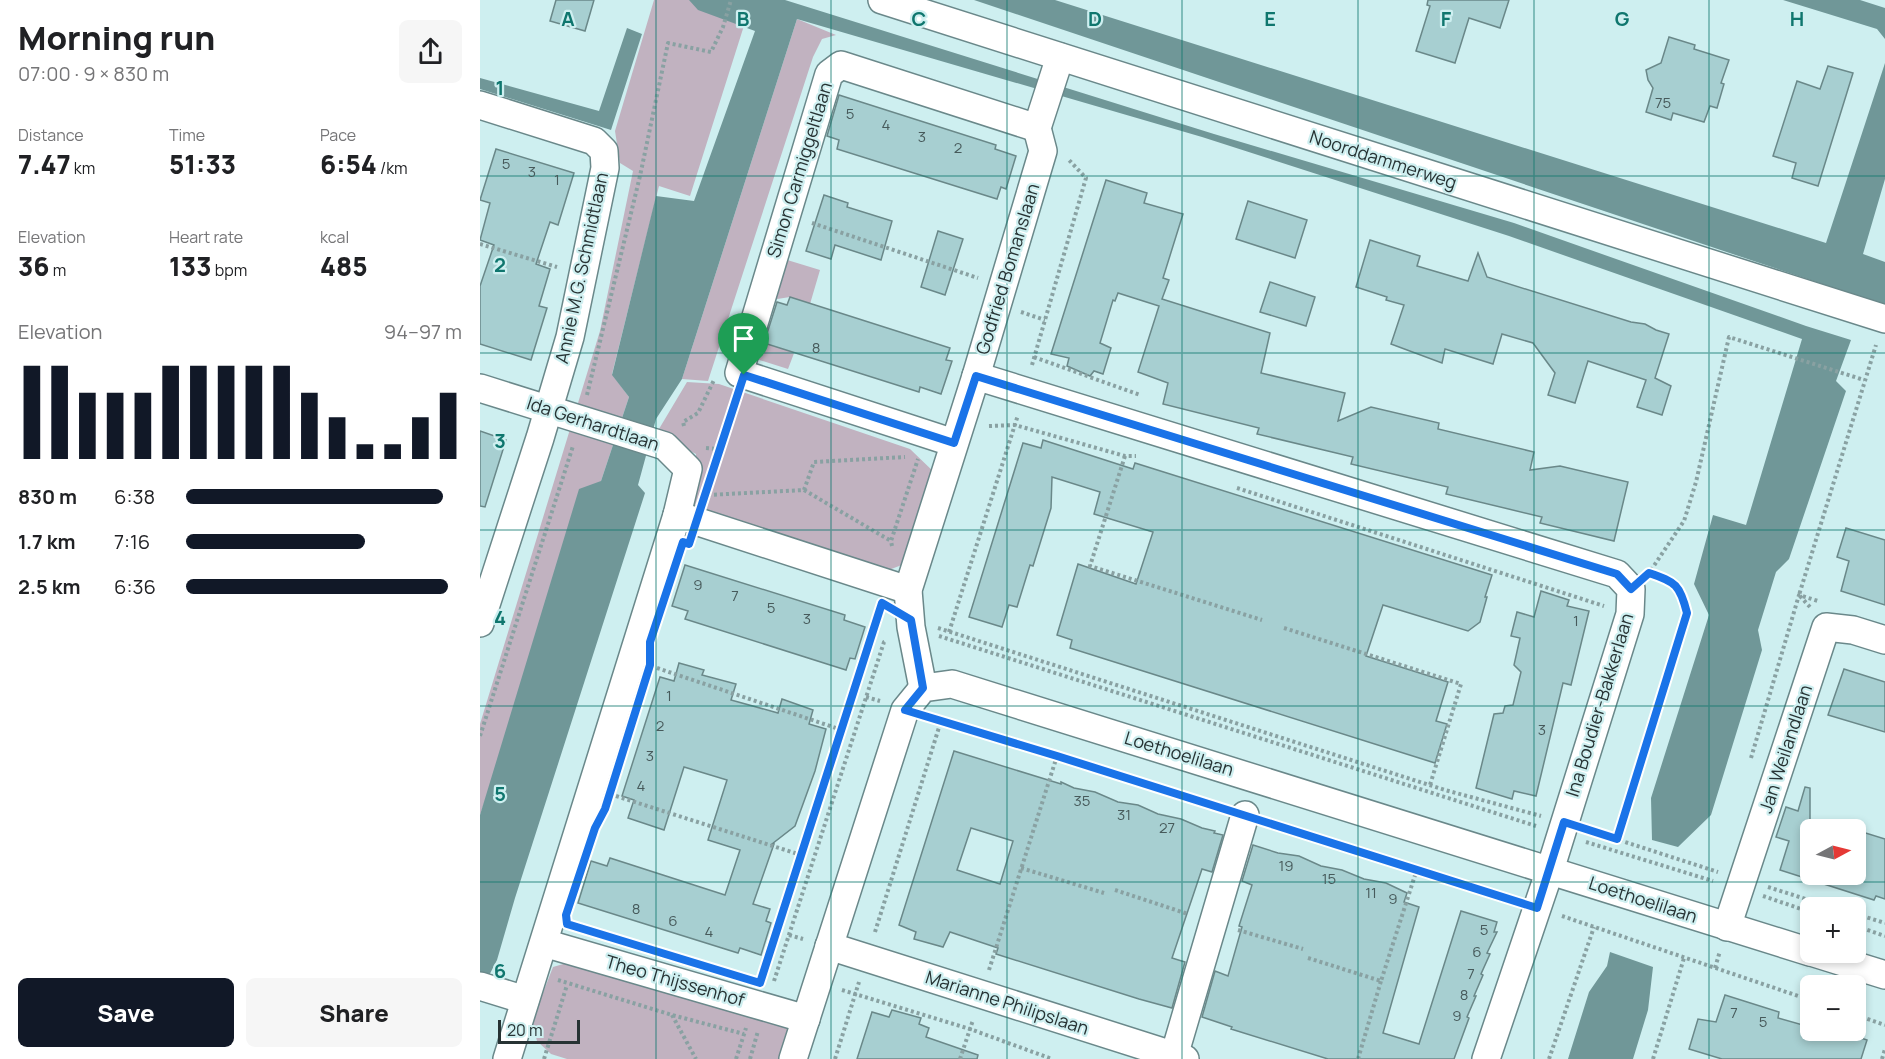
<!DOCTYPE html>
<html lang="en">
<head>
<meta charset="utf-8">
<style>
	:root { --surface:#fff; --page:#f6f6f6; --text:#202124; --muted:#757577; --accent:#111827 }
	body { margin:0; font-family:Manrope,sans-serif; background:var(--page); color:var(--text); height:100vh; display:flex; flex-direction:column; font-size:22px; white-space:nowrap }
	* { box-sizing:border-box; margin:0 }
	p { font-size:20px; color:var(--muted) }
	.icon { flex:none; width:33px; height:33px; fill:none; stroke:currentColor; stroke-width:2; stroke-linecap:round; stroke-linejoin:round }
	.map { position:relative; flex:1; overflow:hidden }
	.side { display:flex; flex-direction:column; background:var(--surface); width:480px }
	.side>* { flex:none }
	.needle { width:39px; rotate:83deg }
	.buttons { position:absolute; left:1320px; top:819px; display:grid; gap:12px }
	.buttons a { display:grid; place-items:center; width:66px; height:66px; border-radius:9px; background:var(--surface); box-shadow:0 3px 9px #0003; font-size:30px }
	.scale { position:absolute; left:18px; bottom:15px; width:82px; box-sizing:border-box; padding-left:6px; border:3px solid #273334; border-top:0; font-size:16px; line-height:21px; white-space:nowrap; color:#273334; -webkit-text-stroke:4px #ceeff0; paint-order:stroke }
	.pin { position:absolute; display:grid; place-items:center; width:51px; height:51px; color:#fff; margin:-62px -26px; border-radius:50% 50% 50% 0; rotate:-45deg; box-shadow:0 0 6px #0007 }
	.pin .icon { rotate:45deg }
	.round { display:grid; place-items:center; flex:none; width:63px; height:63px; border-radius:9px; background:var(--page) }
	.overview { display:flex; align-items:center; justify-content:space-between; height:102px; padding:0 18px }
	h1 { font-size:33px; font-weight:800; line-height:45px }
	.figures { display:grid; grid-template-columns:repeat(3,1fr); gap:9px; height:102px; padding:6px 18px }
	.figures div { display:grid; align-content:center }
	.figures b { font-size:26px; font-weight:800 }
	.figures small { font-size:16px; font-weight:400 }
	.figures p { font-size:16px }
	.chart { height:168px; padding:12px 18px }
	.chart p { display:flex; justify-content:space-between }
	.chart svg { width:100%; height:108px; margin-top:6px; stroke:var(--accent); stroke-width:6 }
	.action { display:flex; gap:12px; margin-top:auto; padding:12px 18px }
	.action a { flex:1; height:69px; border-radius:9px; background:var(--accent); color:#fff; font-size:24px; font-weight:800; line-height:69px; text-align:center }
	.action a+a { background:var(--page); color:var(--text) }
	ul { padding:0 18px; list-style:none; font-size:20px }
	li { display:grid; grid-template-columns:96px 72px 1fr; align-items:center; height:45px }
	li i { height:15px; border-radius:8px; background:var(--accent) }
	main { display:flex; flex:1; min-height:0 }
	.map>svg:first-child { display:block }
	.green { fill:#c1b2c0 }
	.water { fill:#709798 }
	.building { fill:#a7cfd1; stroke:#6a8889; stroke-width:1.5; fill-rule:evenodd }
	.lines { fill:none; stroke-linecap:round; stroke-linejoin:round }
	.minor-casing { stroke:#6a888a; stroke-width:30 }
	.path { stroke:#89a1a2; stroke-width:4; stroke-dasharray:3 3; stroke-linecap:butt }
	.minor { stroke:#fff; stroke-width:27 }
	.route-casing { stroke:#fff; stroke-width:12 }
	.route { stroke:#1a73e8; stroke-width:8 }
	.grid { fill:none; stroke:#0f766e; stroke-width:1.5; stroke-opacity:0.55 }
	.labels { text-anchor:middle; stroke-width:4.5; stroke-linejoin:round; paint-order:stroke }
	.number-label { font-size:15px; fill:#475a5b }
	.street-label { font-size:18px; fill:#273334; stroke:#ceeff0 }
	.grid-label { font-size:20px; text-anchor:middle; font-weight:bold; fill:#0f766e; stroke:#ceeff0; stroke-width:4.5; stroke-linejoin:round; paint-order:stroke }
</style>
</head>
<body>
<main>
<section class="side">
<div class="overview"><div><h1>Morning run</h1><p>07:00 · 9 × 830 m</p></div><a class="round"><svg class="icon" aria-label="share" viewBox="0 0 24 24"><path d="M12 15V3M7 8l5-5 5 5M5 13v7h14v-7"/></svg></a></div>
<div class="figures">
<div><p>Distance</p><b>7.47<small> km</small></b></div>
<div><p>Time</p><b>51:33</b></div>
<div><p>Pace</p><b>6:54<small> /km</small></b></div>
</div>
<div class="figures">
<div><p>Elevation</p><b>36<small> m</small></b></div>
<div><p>Heart rate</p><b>133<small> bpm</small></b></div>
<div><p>kcal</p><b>485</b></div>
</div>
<div class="chart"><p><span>Elevation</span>94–97 m</p>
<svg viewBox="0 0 160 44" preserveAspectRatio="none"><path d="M5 44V6M15 44V6M25 44V17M35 44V17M45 44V17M55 44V6M65 44V6M75 44V6M85 44V6M95 44V6M105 44V17M115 44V27M125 44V38M135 44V38M145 44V27M155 44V17"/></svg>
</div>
<ul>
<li><b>830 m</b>6:38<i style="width:93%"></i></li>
<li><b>1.7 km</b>7:16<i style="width:65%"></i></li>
<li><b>2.5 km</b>6:36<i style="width:95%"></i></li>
</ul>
<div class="action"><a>Save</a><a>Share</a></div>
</section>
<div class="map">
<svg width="1405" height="1059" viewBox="0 0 1405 1059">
	<rect width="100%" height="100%" fill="#ceeff0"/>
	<g class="green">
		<path d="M 174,0 L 229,0 L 268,13 L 210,196 L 179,186 L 132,374 L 149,397 L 121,481 L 0,815 L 0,724 L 120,331 L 153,171 L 140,163 L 135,131 Z"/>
		<path d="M 317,19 L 356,35 L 342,39 L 333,57 L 228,381 L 202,379 Z"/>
		<path d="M 304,259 L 340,270 L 330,304 L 310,297 L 291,300 Z"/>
		<path d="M 278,341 L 296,347 L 316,348 L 308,369 L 273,358 Z"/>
		<path d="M 207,382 L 239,384 L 430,449 L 457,475 L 427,563 L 406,571 L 213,509 L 216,454 L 176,434 Z"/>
		<path d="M 90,962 L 310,1029 L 301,1059 L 87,1059 L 71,1054 L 57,1041 L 52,1021 L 73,967 Z"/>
	</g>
	<g class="water">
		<path d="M 209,0 L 305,0 L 734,134 L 1034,223 L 1326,326 L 1371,340 L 1356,381 L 1366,391 L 1309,559 L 1296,572 L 1278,630 L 1282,650 L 1231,815 L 1198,847 L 1172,840 L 1171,798 L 1229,615 L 1214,584 L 1233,515 L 1266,525 L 1322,339 L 1029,236 L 722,137 L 317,19 L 202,379 L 176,419 L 158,485 L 165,493 L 35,898 L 17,960 L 0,993 L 0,815 L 99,489 L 121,481 L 149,397 L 132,375 L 176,196 L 214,201 L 275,31 L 218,10 Z"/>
		<path d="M 494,0 L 575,0 L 1346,243 L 1405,63 L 1405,179 L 1383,254 L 1405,262 L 1405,305 Z"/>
		<path d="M 1303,0 L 1380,0 L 1405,8 L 1405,39 L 1397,29 Z"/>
		<path d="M 147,28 L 162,34 L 131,130 L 0,89 L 0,78 L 119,111 Z"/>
		<path d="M 1130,952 L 1173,967 L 1168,1010 L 1153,1059 L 1088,1059 L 1109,992 L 1127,966 Z"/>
	</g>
	<g class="building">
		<path d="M 76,0 L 114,0 L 105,31 L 70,21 Z"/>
		<path d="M 948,0 L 1029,0 L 1020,28 L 989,18 L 975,63 L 936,51 L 950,6 L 947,5 Z"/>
		<path d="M 1189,37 L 1215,45 L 1214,49 L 1249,60 L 1241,83 L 1244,84 L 1237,108 L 1230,106 L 1224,122 L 1193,113 L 1191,120 L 1166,112 L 1173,88 L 1168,80 L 1166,70 L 1181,63 Z"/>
		<path d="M 1348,66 L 1373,73 L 1338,186 L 1312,178 L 1316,163 L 1293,156 L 1317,81 L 1340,89 Z"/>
		<path d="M 359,95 L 516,145 L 515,149 L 536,156 L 526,189 L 521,187 L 517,199 L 357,149 L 359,140 L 347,136 Z"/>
		<path d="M 16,149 L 94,173 L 78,225 L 70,222 L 56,264 L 70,269 L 59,306 L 67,308 L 51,360 L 0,344 L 0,286 L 14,245 L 0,240 L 10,203 L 0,200 Z"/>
		<path d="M 626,180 L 667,193 L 664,203 L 703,214 L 683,278 L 689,280 L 682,299 L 790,333 L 781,373 L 865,393 L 858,421 L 891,407 L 959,423 L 958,429 L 1054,452 L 1050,470 L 1080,466 L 1148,482 L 1134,541 L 1060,523 L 1062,517 L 966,494 L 968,487 L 871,464 L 873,457 L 777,434 L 779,428 L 683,404 L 688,383 L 658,372 L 679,306 L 638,293 L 635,301 L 633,300 L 620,343 L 631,348 L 623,374 L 614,371 L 610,376 L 587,366 L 589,358 L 571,354 Z"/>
		<path d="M 344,195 L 368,203 L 367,207 L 412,221 L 401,260 L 355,245 L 351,259 L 326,251 Z"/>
		<path d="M 768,201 L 827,220 L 815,258 L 756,239 Z"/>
		<path d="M 458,231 L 483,239 L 465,295 L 441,287 Z"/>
		<path d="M 890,240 L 940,256 L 937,266 L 988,281 L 998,253 L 1007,277 L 1151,322 L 1165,324 L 1176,330 L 1189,334 L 1175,378 L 1191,386 L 1182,415 L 1157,407 L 1166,380 L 1108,361 L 1095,403 L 1068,395 L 1075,373 L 1053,343 L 1022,334 L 1013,364 L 965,349 L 962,363 L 911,344 L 924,305 L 906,300 L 907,297 L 876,287 Z"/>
		<path d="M 790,282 L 835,297 L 826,326 L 780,312 Z"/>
		<path d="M 310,297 L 470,348 L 466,360 L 472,361 L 461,394 L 440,387 L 439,392 L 284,343 L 297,302 L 307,305 Z"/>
		<path d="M 0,431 L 26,440 L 5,507 L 0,506 Z"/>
		<path d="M 563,440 L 653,469 L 655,463 L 1012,575 L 1005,597 L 1007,597 L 1000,622 L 988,631 L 903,605 L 886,656 L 968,682 L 956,721 L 967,724 L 955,763 L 590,648 L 592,640 L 577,635 L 598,564 L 656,584 L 673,532 L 614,514 L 620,492 L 572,477 L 571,508 L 553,566 L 550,565 L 537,607 L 529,605 L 522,627 L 489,617 L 543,443 L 561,448 Z"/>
		<path d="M 1366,528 L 1405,540 L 1405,605 L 1361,591 L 1369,561 L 1357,557 Z"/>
		<path d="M 205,565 L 365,615 L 364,620 L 385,627 L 375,659 L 370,658 L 366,670 L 205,619 L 208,611 L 192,606 Z"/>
		<path d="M 1061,591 L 1089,600 L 1087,606 L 1109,611 L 1091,685 L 1083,683 L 1056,796 L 1034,791 L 1032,799 L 996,788 L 1014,714 L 1023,713 L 1025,706 L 1033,705 L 1041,672 L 1034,665 L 1040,638 L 1031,636 L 1037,612 L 1054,617 Z"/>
		<path d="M 199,663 L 224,670 L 222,675 L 256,684 L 251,700 L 298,713 L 302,699 L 333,710 L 329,724 L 346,729 L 335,771 L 315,826 L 292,844 L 294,844 L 273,904 L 290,909 L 286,921 L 291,923 L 281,955 L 260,948 L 258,953 L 98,903 L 111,861 L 127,866 L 130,858 L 245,895 L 260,850 L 228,840 L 247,780 L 204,767 L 184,830 L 148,818 L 154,800 L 142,796 L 180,677 L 194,681 Z"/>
		<path d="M 1364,669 L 1405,682 L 1405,732 L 1348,715 Z"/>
		<path d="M 474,751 L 581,784 L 581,782 L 594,788 L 615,792 L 638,802 L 658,805 L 678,814 L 701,819 L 722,828 L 735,831 L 734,833 L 743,835 L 732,872 L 722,869 L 692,958 L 705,962 L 692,1008 L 659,999 L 516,954 L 518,948 L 470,932 L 463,947 L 434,939 L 436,932 L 419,925 ZM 491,828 L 533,841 L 520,884 L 477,870 Z"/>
		<path d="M 1325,787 L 1330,788 L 1330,874 L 1376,874 L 1376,830 L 1405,839 L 1405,899 L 1396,896 L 1394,900 L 1300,870 L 1309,841 L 1296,837 L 1306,807 L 1318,811 Z"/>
		<path d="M 773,845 L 798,853 L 819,856 L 841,866 L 862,870 L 884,879 L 906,883 L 927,893 L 924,902 L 939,907 L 903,1033 L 939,1044 L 981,911 L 1017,922 L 1014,932 L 1017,932 L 1007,953 L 1010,954 L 1001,974 L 1003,975 L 994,996 L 996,996 L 987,1017 L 989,1018 L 974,1059 L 848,1059 L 751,1029 L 752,1027 L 722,1017 L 735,971 L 748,976 L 762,927 L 759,926 L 772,885 L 762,881 Z"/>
		<path d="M 1245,995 L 1299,1012 L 1298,1018 L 1330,1027 L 1330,1030 L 1357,1030 L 1387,1040 L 1381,1059 L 1242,1059 L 1209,1049 L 1218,1019 L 1236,1022 Z"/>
		<path d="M 412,1010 L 441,1018 L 439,1024 L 449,1028 L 446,1037 L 498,1055 L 497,1059 L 377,1059 L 392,1012 L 409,1017 Z"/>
	</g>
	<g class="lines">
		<defs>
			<g id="minor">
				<path d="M 402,0 L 1405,319"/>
				<path d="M 0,105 L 114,141 L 124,151 L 125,168 L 90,337 L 60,438 L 0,623"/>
				<path d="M 557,128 L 580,57"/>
				<path d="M 496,376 L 1137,574 L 1151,589 L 1150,614 L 1070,870 L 1006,1059"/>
				<path d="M 0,388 L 185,446 L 208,469 L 197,515 L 27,1059"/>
				<path d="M 474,443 L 259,373 L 349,74 L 361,65 L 557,128"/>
				<path d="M 197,515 L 428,590"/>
				<path d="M 443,688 L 431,627 L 428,590 L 496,376 L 563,151 L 557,128"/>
				<path d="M 1247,927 L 1346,627 L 1373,630 L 1405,640"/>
				<path d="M 64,943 L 326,1019"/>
				<path d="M 349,946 L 705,1059"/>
				<path d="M 1331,952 L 1405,975"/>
				<path d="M 0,986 L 45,1000"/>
				<path d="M 694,1056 L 765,815"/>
				<path d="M 313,1059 L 425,710 L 443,688 L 472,684 L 1330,952"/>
			</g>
		</defs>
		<use href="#minor" class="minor-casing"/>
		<g class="path">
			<path d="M 332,223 L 498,278"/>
			<path d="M 0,244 L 77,267"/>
			<path d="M 541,312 L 565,320"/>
			<path d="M 554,357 L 660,395"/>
			<path d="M 552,365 L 606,178 L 588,159"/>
			<path d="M 107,395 L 160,176 L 188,43 L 231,52 L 243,27 L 251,0"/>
			<path d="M 204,426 L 203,422 L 218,413 L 234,380"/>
			<path d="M 509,426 L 535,425 L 645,456 L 656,456"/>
			<path d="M 226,448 L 240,449"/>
			<path d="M 645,456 L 610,566 L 782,620"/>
			<path d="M 235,465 L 256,401"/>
			<path d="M 757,488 L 1124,606"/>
			<path d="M 324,490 L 411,541"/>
			<path d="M 228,495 L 324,490 L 334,462 L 425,457"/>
			<path d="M 412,546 L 411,541 L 438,459"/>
			<path d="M 1171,570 L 1204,521 L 1216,482 L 1249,337 L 1384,380"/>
			<path d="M 1330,607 L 1319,595 L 1396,345"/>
			<path d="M 458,628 L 965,790 L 1061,816"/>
			<path d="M 804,628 L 981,684 L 950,785"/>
			<path d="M 469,632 L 538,415"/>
			<path d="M 459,636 L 1056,826"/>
			<path d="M 177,668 L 362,730"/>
			<path d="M 386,697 L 400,701"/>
			<path d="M 453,718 L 741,807"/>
			<path d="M 0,736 L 93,446"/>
			<path d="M 1271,758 L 1319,595 L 1338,601"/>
			<path d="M 136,796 L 321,855"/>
			<path d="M 791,823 L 1032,900"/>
			<path d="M 1111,831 L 1238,872"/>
			<path d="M 1137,839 L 1207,613 L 1202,594 L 1191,580 L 1175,575"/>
			<path d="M 1106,842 L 1233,881"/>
			<path d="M 541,868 L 624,893"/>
			<path d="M 1288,887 L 1354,908"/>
			<path d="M 635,890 L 708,914"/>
			<path d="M 1283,896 L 1330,912"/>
			<path d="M 1376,914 L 1405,923"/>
			<path d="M 1082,916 L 1330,1000"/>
			<path d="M 1376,926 L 1405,936"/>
			<path d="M 758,930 L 823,949"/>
			<path d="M 395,932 L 461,721"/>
			<path d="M 309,935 L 323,939"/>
			<path d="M 828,958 L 901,981 L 937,869"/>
			<path d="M 1235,968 L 1240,951"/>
			<path d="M 509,970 L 577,756"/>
			<path d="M 282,978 L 400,608"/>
			<path d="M 78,980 L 192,1015 L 264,1034"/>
			<path d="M 294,981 L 404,642 L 406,641"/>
			<path d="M 362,990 L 490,1029 L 572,1059"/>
			<path d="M 192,1015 L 216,1059"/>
			<path d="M 1376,1015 L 1405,1025"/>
			<path d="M 64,1059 L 87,985"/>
			<path d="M 256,1059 L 266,1028"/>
			<path d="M 270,1059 L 278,1031"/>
			<path d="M 355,1059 L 379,982"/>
			<path d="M 480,1059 L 493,1020"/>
			<path d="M 878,1059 L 901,981"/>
			<path d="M 1069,1059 L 1114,927"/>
			<path d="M 1173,1059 L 1204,958"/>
			<path d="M 1402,1059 L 1405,1049"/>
		</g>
		<use href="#minor" class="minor"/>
	</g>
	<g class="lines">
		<defs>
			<path id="route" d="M 264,375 L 474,443 L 496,376 L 1137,574 L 1151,589 L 1169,573 C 1196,582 1200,585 1207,613 L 1137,839 L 1084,822 L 1057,908 L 577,756 L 425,710 L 443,688 L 431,620 L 402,603 L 280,983 L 87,924 L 86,915 L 115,828 L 125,809 L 170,665 L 170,642 L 203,542 L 209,544 Z"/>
		</defs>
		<use href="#route" class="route-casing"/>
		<use href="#route" class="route"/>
	</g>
	<path class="grid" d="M 176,0 L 176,1059M 351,0 L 351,1059M 527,0 L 527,1059M 702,0 L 702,1059M 878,0 L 878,1059M 1054,0 L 1054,1059M 1229,0 L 1229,1059M 0,176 L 1405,176M 0,353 L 1405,353M 0,530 L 1405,530M 0,706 L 1405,706M 0,882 L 1405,882"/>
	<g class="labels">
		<g class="number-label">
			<text x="1183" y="108">75</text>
			<text x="370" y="119">5</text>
			<text x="406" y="130">4</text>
			<text x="442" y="142">3</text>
			<text x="478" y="153">2</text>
			<text x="26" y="169">5</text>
			<text x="52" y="177">3</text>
			<text x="77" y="185">1</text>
			<text x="336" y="353">8</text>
			<text x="218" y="590">9</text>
			<text x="255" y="601">7</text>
			<text x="291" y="613">5</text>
			<text x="327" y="624">3</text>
			<text x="1096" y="626">1</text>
			<text x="189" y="701">1</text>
			<text x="180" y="731">2</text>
			<text x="1062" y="735">3</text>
			<text x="170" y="761">3</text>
			<text x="161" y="791">4</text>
			<text x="602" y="806">35</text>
			<text x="644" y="820">31</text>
			<text x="687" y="833">27</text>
			<text x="806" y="871">19</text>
			<text x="849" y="884">15</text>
			<text x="891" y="898">11</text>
			<text x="913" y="904">9</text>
			<text x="156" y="914">8</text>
			<text x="193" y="926">6</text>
			<text x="1004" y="935">5</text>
			<text x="229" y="937">4</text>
			<text x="997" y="957">6</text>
			<text x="991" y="979">7</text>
			<text x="984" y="1000">8</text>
			<text x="1254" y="1018">7</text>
			<text x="977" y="1021">9</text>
			<text x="1283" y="1027">5</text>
		</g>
		<g class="street-label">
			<text transform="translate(903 160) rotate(18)" y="6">Noorddammerweg</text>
			<text transform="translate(320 170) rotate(-73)" y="6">Simon Carmiggeltlaan</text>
			<text transform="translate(102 268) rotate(-78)" y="6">Annie M.G. Schmidtlaan</text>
			<text transform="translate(528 269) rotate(-73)" y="6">Godfried Bomanslaan</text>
			<text transform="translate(113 424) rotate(18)" y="6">Ida Gerhardtlaan</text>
			<text transform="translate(1120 705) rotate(-73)" y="6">Ina Boudier-Bakkerlaan</text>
			<text transform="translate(1306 749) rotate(-72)" y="6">Jan Weilandlaan</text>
			<text transform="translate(699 754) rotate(17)" y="6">Loethoelilaan</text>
			<text transform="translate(1163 900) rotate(18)" y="6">Loethoelilaan</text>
			<text transform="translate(195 981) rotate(16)" y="6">Theo Thijssenhof</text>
			<text transform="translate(527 1003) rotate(18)" y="6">Marianne Philipslaan</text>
		</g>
	</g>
	<g class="grid-label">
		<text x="88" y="26">A</text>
		<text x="263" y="26">B</text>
		<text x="439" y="26">C</text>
		<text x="615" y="26">D</text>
		<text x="790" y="26">E</text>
		<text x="966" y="26">F</text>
		<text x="1142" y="26">G</text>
		<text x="1317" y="26">H</text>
		<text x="20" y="95">1</text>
		<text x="20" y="272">2</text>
		<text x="20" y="448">3</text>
		<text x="20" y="625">4</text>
		<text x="20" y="801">5</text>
		<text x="20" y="978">6</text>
	</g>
</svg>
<div class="buttons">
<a><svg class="needle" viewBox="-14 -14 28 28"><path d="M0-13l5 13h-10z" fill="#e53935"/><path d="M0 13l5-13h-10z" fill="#757577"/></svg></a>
<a>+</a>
<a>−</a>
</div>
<div class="scale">20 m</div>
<div class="pin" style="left:264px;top:375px;background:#1e9e55"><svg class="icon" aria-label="arrive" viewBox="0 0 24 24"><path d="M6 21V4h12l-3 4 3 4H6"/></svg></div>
</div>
</main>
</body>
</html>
